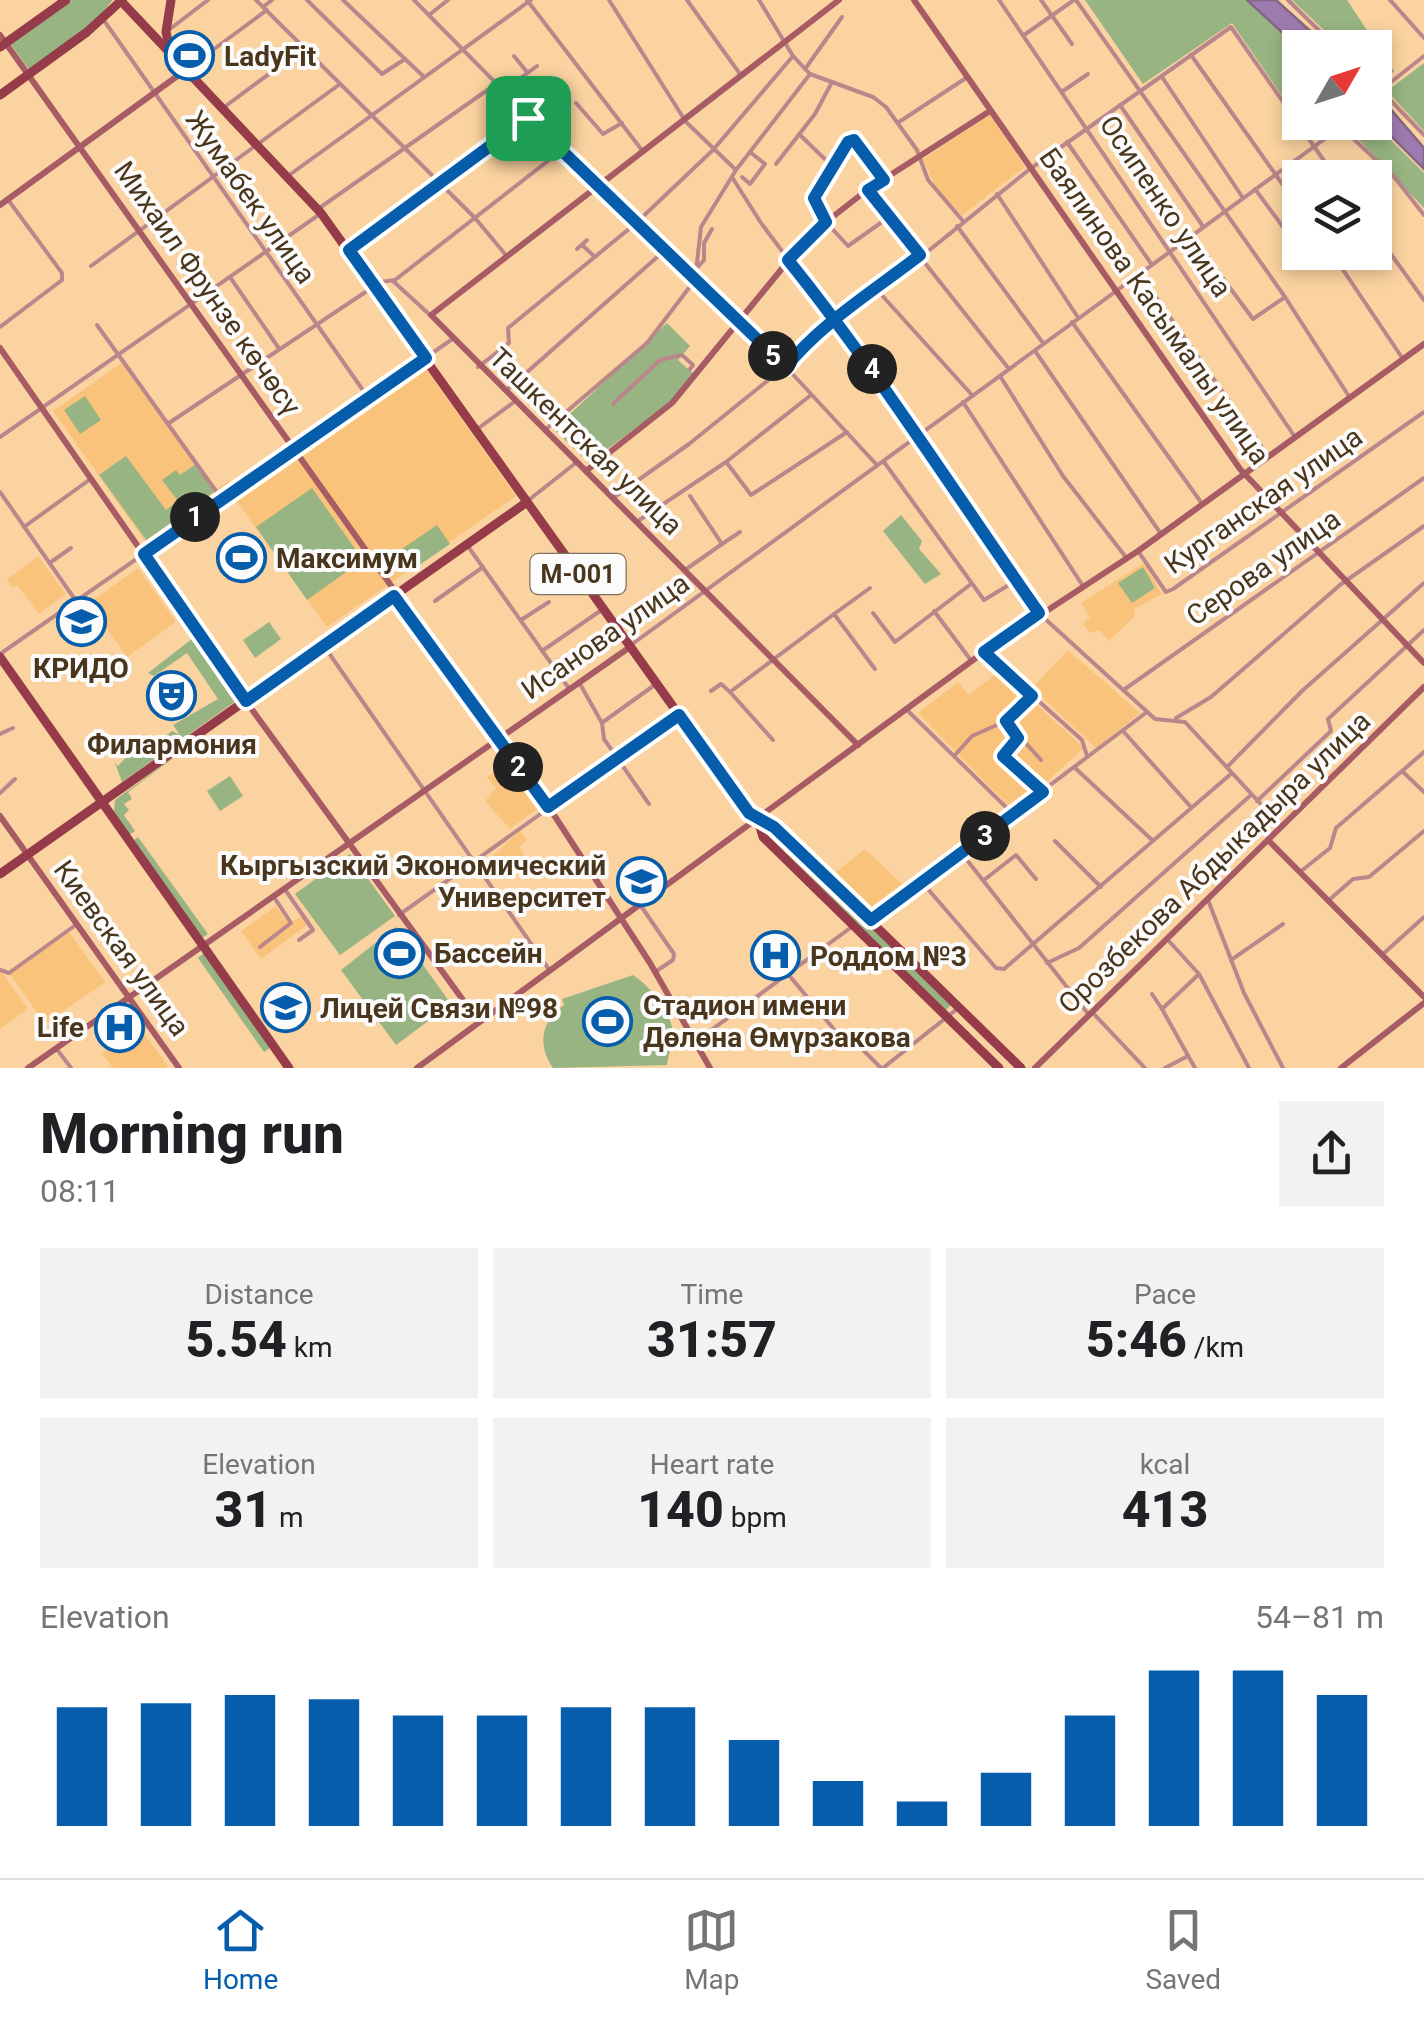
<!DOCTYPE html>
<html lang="en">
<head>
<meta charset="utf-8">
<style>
	:root { --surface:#fff; --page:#f2f2f2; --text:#202124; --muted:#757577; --line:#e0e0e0; --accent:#055dab }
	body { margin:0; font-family:Roboto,sans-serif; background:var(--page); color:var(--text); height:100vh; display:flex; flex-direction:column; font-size:38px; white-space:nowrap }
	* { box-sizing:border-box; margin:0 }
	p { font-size:32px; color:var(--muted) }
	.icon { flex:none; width:55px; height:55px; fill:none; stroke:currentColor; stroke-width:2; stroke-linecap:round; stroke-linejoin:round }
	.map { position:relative; height:1068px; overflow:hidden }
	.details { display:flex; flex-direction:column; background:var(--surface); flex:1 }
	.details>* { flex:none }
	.needle { width:65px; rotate:51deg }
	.buttons { position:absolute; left:1282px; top:30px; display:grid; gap:20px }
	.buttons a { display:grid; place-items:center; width:110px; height:110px; border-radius:0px; background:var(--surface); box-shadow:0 5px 15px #0003; font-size:50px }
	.pin { position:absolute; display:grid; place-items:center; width:85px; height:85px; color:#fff; margin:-42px; border-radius:20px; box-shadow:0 5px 15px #0006 }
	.km { position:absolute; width:50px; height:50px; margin:-25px; border-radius:50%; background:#222; color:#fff; font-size:28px; line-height:50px; text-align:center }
	.round { display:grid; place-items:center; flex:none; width:105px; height:105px; border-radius:0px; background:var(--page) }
	.headline { display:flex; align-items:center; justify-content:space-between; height:170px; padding:0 40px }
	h1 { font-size:55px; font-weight:800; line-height:75px }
	.metrics { display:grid; grid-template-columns:repeat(3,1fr); gap:15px; height:170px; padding:10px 40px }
	.metrics div { display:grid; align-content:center; border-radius:0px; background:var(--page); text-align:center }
	.metrics b { font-size:50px; font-weight:800 }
	.metrics small { font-size:28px; font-weight:400 }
	.metrics p { font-size:28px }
	.chart { height:280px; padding:20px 40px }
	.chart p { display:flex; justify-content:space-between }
	.chart svg { width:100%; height:180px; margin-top:10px; stroke:var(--accent); stroke-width:6 }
	.tabs { display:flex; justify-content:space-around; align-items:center; height:140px; border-top:2px solid var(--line); background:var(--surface); font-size:28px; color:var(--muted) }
	.tabs a { display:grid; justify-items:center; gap:5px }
	.tabs .active { color:var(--accent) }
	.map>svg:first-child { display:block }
	.built { fill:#fac37c }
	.green { fill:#97b482 }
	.water { fill:#9d7bb0; stroke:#846684; stroke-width:2.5 }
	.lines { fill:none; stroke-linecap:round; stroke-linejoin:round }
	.street { stroke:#ba868b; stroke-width:4 }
	.secondary { stroke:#a65b65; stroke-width:6 }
	.primary { stroke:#963b4a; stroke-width:9 }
	.route-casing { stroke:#fff; stroke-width:20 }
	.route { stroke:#055dab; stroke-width:12 }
	.labels { text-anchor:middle; stroke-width:8; stroke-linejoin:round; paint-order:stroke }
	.shield { fill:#fbfbfb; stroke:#7f715f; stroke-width:2.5 }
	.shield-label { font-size:25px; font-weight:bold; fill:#4a361c }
	.poi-label { font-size:28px; font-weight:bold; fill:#4a361c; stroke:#fbfbfb; text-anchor:start }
	.street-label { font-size:28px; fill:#4a361c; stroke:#fbfbfb }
</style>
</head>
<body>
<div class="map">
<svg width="1424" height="1068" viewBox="0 0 1424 1068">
	<rect width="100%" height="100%" fill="#fad3a0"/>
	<g class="built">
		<path d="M 990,115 L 1025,167 L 962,215 L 937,189 L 923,159 Z"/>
		<path d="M 123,362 L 215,490 L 230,480 L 241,495 L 425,368 L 516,496 L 327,627 L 228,489 L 147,544 L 53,411 Z"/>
		<path d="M 38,556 L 66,594 L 39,614 L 17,585 L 13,588 L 7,579 Z"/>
		<path d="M 1144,563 L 1162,594 L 1134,609 L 1135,616 L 1109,641 L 1100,630 L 1090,633 L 1083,624 L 1090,617 L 1081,603 Z"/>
		<path d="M 138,568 L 176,622 L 127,657 L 89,603 Z"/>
		<path d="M 1068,650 L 1140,713 L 1096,748 L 1032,688 Z"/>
		<path d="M 1000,671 L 1084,748 L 1014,811 L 918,713 L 958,682 L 969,695 Z"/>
		<path d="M 508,764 L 540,807 L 510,829 L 485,801 L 496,788 L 487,777 Z"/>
		<path d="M 520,831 L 527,840 L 519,847 L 525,855 L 495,873 L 486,862 Z"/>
		<path d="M 865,849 L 907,889 L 876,913 L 836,872 Z"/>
		<path d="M 276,906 L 289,924 L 304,914 L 311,922 L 261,959 L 241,931 Z"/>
		<path d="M 69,932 L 105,982 L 45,1024 L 10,974 Z"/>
		<path d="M 1,971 L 28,1009 L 0,1029 L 0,972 Z"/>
		<path d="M 139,1027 L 168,1066 L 166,1068 L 113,1068 L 102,1054 Z"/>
	</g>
	<g class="green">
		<path d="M 72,0 L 113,0 L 85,33 L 30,71 L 10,43 Z"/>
		<path d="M 1085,0 L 1246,0 L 1300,49 L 1300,122 L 1232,23 L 1143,84 Z"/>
		<path d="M 1292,0 L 1347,0 L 1394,71 L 1380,84 L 1375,79 L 1375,48 L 1342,47 Z"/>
		<path d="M 1424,63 L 1424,131 L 1387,91 Z"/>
		<path d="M 1343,123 L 1374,123 L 1424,173 L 1424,208 Z"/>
		<path d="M 667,323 L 690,346 L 678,360 L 694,374 L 668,404 L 589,463 L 554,429 Z"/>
		<path d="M 85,396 L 101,420 L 80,434 L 64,410 Z"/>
		<path d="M 126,456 L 166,510 L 178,501 L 162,480 L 176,470 L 180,475 L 196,464 L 215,491 L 147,541 L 99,475 Z"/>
		<path d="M 312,488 L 363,560 L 307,600 L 256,527 Z"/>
		<path d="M 901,515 L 922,541 L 919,549 L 941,574 L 925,584 L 883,531 Z"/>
		<path d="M 437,525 L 450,544 L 409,572 L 396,553 Z"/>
		<path d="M 1143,567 L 1155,588 L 1132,603 L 1118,583 Z"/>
		<path d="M 269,622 L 281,639 L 255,658 L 243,640 Z"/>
		<path d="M 197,635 L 240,698 L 122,782 L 115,763 L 118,766 L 131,752 L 149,757 L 158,750 L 154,744 L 172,731 L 180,735 L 173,725 L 218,699 L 187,653 L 154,676 L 148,673 Z"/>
		<path d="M 236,711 L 128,792 L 132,799 L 124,804 L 129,810 L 124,815 L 135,831 L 129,835 L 114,813 L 115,800 Z"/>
		<path d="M 230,776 L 243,796 L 220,811 L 207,791 Z"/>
		<path d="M 773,828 L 951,1005 L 945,1011 L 767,834 Z"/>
		<path d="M 138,837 L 208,934 L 202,938 L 134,840 Z"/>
		<path d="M 350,854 L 395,916 L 340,955 L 295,894 Z"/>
		<path d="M 396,927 L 451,1004 L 396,1045 L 341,970 Z"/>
		<path d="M 204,953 L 270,1048 L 264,1052 L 198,958 Z"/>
		<path d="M 633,975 C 650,986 672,1013 673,1034 C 673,1043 668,1055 667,1065 L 553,1068 C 537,1045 541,1021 564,1005 L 562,999 Z"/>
	</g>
	<g class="water">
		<path d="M 1247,0 L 1276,0 L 1328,47 L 1300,49 Z"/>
		<path d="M 1375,91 L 1424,148 L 1424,169 L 1375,120 Z"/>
	</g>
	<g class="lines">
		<g class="street">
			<path d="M 256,0 L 475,218 L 505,254"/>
			<path d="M 307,0 L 382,74 L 405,59"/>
			<path d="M 343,0 L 423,76"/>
			<path d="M 414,0 L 635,224 L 786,367 L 876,464"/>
			<path d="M 527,0 L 641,149"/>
			<path d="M 609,0 L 686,122 L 736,170"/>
			<path d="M 687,0 L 740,74"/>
			<path d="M 999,0 L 1295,437"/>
			<path d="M 1041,0 L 1072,44"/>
			<path d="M 1076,0 L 1285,297 L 1350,398"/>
			<path d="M 1288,0 L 1337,48"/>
			<path d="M 1390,0 L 1424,38"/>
			<path d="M 263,7 L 272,0"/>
			<path d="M 429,15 L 448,0"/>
			<path d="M 103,19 L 367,396"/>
			<path d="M 170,29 L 208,0"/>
			<path d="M 1024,35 L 1074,0"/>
			<path d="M 1191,55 L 1300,209"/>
			<path d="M 514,56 L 527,72"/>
			<path d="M 187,69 L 267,10"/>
			<path d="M 805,69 L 842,17"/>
			<path d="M 810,74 L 873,97 L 886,107 L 917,150 L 928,180 L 963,221"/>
			<path d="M 1162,77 L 1243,198"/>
			<path d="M 1375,84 L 1424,135"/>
			<path d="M 1381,90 L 1424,56"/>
			<path d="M 503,91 L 537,66"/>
			<path d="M 1063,91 L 1088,74"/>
			<path d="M 576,103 L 603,134 L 622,123"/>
			<path d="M 1120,105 L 1202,225"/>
			<path d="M 223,108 L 304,48"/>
			<path d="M 899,122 L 966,78"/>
			<path d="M 799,134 L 832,166"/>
			<path d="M 1067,142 L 1150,262"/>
			<path d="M 776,164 L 815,114 L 832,82"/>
			<path d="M 288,176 L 531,0"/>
			<path d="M 732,177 L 761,223 L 920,435 L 1043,617 L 1155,719 L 1185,722 L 1282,827"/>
			<path d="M 742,177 L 750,184 L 765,164 L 750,152"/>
			<path d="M 883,178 L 853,140 L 814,198 L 826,222 L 848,246 L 889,217"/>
			<path d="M 1255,189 L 1300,250"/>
			<path d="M 867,190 L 1009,369"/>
			<path d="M 997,194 L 1077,316"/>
			<path d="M 318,209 L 496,84"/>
			<path d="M 957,226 L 1043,343"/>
			<path d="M 1375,232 L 1424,300"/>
			<path d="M 1191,235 L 1253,319 L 1285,297"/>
			<path d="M 582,245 L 595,257"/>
			<path d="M 577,249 L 587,240"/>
			<path d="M 349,250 L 529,117"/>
			<path d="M 1331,252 L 1403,359"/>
			<path d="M 91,266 L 340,84"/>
			<path d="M 697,268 L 704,260 L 704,243 L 712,229"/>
			<path d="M 1138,272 L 1268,456"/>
			<path d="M 230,277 L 278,347"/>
			<path d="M 393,281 L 430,315"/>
			<path d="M 373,283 L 395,280 L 562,150"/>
			<path d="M 878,291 L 972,395"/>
			<path d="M 1072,322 L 1203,505"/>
			<path d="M 97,325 L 221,498"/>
			<path d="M 0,327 L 62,280 L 62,273 L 9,201"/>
			<path d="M 1035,351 L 1161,534"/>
			<path d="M 478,367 L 509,343 L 508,328 L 635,224 L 713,150 L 793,56"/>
			<path d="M 1000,376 L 1063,476 L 1125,556"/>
			<path d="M 508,389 L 664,251"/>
			<path d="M 963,402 L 1083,586"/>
			<path d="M 613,404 L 660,360 L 682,355 L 693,365 L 690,369"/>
			<path d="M 169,423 L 373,287"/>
			<path d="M 476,430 L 514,402"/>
			<path d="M 545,430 L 647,343 L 695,280 L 701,227 L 736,170 L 810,74 L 793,56 L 759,0"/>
			<path d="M 0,437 L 320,214"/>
			<path d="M 884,462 L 984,600 L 1017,580"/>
			<path d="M 727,463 L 751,495 L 847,432"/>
			<path d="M 0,492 L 76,601"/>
			<path d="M 613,498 L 689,444 L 1030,169 L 1231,27 L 1336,178"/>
			<path d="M 530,499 L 577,462"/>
			<path d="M 638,521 L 726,462 L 811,395"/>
			<path d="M 24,527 L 89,480"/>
			<path d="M 722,544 L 740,532"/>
			<path d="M 467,545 L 568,687"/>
			<path d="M 1138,551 L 1166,592 L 1173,589 L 1424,412"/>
			<path d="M 51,562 L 71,548"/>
			<path d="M 685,570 L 722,544 L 690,496"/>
			<path d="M 435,601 L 483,567"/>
			<path d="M 934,611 L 970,659"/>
			<path d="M 873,613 L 895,642 L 971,584"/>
			<path d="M 834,614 L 870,588"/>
			<path d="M 521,620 L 549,602"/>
			<path d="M 631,645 L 1341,127 L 1395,178 L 1424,215"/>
			<path d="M 324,646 L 550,971"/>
			<path d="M 542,651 L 603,609"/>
			<path d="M 984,652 L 1082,740 L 1087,756"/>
			<path d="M 0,654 L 451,340"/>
			<path d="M 580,684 L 602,723 L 604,739 L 649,804"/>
			<path d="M 1125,689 L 1424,478"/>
			<path d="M 711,691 L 721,684 L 730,692"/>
			<path d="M 907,710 L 1014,815"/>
			<path d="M 1176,718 L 1211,697 L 1340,585 L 1424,526"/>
			<path d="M 1006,721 L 1031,696"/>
			<path d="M 603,722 L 656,684"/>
			<path d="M 1123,731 L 1190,806"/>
			<path d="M 0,734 L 13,728"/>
			<path d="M 1018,739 L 1003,756 L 1042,792"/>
			<path d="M 773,740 L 730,692 L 834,614 L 875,669"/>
			<path d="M 955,755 L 972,736 L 1006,721 L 1041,760"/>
			<path d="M 1074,767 L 1151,839"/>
			<path d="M 1227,767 L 1302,691 L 1424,583"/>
			<path d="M 1403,772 L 1424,792"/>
			<path d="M 0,793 L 15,779"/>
			<path d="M 1257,801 L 1331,731 L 1328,719 L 1424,630"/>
			<path d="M 1055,841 L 1101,887"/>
			<path d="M 963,855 L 1089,1015"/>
			<path d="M 1300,872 L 1330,848 L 1336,828 L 1424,752"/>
			<path d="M 984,880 L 1016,855 L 1036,879"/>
			<path d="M 921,881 L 996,968 L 1004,969 L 1232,773"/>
			<path d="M 284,888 L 313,930 L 299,940"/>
			<path d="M 1208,900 L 1244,993 L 1283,1068"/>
			<path d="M 1328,901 L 1353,879 L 1369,877 L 1424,831"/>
			<path d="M 641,906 L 674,954 L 673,960 L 655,972"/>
			<path d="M 399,915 L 679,715"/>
			<path d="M 871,920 L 1147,712"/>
			<path d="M 1168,940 L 1199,974 L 1249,1068"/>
			<path d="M 260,947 L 291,923 L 274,897"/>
			<path d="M 1383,954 L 1424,917"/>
			<path d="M 1231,960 L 1283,924"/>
			<path d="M 1047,963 L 1079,948 L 1251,795"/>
			<path d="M 0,970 L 9,973 L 77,924"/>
			<path d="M 788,974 L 842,1039 L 854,1041 L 881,1068"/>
			<path d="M 1152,994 L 1162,1009"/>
			<path d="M 1092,1012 L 1145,1068"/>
			<path d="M 695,1042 L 853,926"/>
			<path d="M 56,1048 L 71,1068"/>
			<path d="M 883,1068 L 957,1009"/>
			<path d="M 1165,1068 L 1188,1056"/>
			<path d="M 1195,1068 L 1162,1009 L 1199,974"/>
		</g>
		<g class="secondary">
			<path d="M 839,0 L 431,315 L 858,745"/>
			<path d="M 914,0 L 1240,469 L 1424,663"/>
			<path d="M 0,35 L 556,818 L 650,963 L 710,1068"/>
			<path d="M 0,205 L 187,69"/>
			<path d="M 0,348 L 240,693 L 479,1022"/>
			<path d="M 586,471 L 672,403 L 789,260 L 826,222 L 867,190 L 990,111"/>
			<path d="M 0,816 L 179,1068"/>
			<path d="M 1268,840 L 1424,997"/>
			<path d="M 28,1068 L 630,647"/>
			<path d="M 417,1068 L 984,652 L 1138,551 L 1424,344"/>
			<path d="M 1035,1068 L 1424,687"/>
			<path d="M 1341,1068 L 1424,1003"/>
		</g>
		<g class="primary">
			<path d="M 120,0 L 321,213 L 749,813 L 774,827 L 1021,1068"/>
			<path d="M 0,47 L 66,0"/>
			<path d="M 170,49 L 166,32 L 171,0"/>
			<path d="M 0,95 L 87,32 L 122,0"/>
			<path d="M 0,657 L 289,1068"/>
			<path d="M 758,820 L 763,837 L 999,1068"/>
			<path d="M 0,874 L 527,502"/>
		</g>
	</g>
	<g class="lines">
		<defs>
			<path id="route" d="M 528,118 L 349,250 L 426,358 L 144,554 L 246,701 L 394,596 L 548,807 L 679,715 L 749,813 L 774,827 L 871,920 L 1043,792 L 1003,756 L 1018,738 L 1006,721 L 1032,696 L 984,652 L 1039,613 C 956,495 879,373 788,260 L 826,222 L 814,198 L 848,142 L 854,140 L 884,180 L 868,190 L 920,255 C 875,290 821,323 786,367 L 528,118"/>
		</defs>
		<use href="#route" class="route-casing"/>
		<use href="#route" class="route"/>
	</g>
	<defs>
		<symbol id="stadium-ring" viewBox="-11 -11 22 22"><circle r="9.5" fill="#fbfbfb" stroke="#055dab" stroke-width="1.5"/><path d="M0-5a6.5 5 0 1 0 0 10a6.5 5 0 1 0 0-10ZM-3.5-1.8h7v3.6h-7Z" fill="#055dab"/></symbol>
		<symbol id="university-ring" viewBox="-11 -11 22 22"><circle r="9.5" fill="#fbfbfb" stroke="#055dab" stroke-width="1.5"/><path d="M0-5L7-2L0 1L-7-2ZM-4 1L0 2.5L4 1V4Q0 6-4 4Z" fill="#055dab"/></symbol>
		<symbol id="theatre-ring" viewBox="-11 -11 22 22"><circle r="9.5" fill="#fbfbfb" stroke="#055dab" stroke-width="1.5"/><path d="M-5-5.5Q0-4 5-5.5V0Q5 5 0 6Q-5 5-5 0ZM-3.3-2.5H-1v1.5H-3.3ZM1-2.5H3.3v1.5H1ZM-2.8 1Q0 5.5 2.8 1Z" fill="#055dab"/></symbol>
		<symbol id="hospital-ring" viewBox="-11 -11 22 22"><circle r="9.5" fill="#fbfbfb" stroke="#055dab" stroke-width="1.5"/><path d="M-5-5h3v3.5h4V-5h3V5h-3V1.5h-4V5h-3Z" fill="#055dab"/></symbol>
	</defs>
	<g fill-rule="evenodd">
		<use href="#stadium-ring" x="162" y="28" width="55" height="55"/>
		<use href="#stadium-ring" x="214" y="530" width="55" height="55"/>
		<use href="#university-ring" x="54" y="594" width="55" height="55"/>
		<use href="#theatre-ring" x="144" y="668" width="55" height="55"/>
		<use href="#university-ring" x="614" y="854" width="55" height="55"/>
		<use href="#stadium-ring" x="372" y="926" width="55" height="55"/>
		<use href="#hospital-ring" x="748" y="928" width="55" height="55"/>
		<use href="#university-ring" x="258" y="980" width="55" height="55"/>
		<use href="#stadium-ring" x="580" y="994" width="55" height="55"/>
		<use href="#hospital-ring" x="92" y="1000" width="55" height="55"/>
	</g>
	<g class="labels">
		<rect class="shield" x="530.5" y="554" width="95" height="40" rx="8"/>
		<g class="shield-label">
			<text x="578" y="583">М-001</text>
		</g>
		<g class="poi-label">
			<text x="224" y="66">LadyFit</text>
			<text x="276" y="568">Максимум</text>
			<text x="81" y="678" text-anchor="middle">КРИДО</text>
			<text x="172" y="754" text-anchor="middle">Филармония</text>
			<text x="606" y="875" text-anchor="end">Кыргызский Экономический<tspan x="606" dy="32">Университет</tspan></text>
			<text x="434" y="963">Бассейн</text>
			<text x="810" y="966">Роддом №3</text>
			<text x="643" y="1015">Стадион имени<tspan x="643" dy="32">Дөлөна Өмүрзакова</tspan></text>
			<text x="320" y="1018">Лицей Связи №98</text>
			<text x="84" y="1037" text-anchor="end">Life</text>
		</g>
		<g class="street-label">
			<text transform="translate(251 197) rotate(55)" y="10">Жумабек улица</text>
			<text transform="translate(1166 206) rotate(56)" y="10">Осипенко улица</text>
			<text transform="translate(208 288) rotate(55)" y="10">Михаил Фрунзе көчөсү</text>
			<text transform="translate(1155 306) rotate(55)" y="10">Баялинова Касымалы улица</text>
			<text transform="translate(586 441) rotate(44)" y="10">Ташкентская улица</text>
			<text transform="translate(1263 500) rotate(-35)" y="10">Курганская улица</text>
			<text transform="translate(1263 567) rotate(-35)" y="10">Серова улица</text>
			<text transform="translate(605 636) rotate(-35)" y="10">Исанова улица</text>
			<text transform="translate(1214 862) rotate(-44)" y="10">Орозбекова Абдыкадыра улица</text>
			<text transform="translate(122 948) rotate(54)" y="10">Киевская улица</text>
		</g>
	</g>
</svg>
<div class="buttons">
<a><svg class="needle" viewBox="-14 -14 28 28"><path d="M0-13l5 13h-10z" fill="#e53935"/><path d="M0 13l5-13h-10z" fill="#757577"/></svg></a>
<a><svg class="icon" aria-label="layers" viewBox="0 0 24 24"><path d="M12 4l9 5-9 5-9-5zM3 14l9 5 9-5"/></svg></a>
</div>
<div class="pin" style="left:528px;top:118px;background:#1e9e55"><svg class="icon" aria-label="arrive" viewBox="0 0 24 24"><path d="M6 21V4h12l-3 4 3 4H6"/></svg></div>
<b class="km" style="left:195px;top:517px">1</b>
<b class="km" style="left:518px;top:767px">2</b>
<b class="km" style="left:985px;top:836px">3</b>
<b class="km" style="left:872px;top:369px">4</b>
<b class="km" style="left:773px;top:356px">5</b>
</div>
<section class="details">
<div class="headline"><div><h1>Morning run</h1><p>08:11</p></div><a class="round"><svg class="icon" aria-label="share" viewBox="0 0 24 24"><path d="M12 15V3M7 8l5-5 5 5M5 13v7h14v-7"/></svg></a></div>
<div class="metrics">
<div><p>Distance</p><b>5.54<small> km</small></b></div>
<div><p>Time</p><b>31:57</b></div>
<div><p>Pace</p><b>5:46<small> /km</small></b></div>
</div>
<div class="metrics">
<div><p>Elevation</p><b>31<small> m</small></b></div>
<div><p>Heart rate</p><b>140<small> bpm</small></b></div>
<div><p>kcal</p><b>413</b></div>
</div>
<div class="chart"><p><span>Elevation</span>54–81 m</p>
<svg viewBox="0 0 160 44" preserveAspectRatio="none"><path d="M5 44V15M15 44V14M25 44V12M35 44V13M45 44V17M55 44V17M65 44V15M75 44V15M85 44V23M95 44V33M105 44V38M115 44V31M125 44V17M135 44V6M145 44V6M155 44V12"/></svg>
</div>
</section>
<nav class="tabs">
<a class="active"><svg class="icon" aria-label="home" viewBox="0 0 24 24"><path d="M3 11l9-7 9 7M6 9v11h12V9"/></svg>Home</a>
<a><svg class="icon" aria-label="map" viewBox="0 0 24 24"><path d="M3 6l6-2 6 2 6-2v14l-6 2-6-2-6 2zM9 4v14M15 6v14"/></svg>Map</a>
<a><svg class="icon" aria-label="saved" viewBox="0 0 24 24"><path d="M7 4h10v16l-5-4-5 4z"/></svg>Saved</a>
</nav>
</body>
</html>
